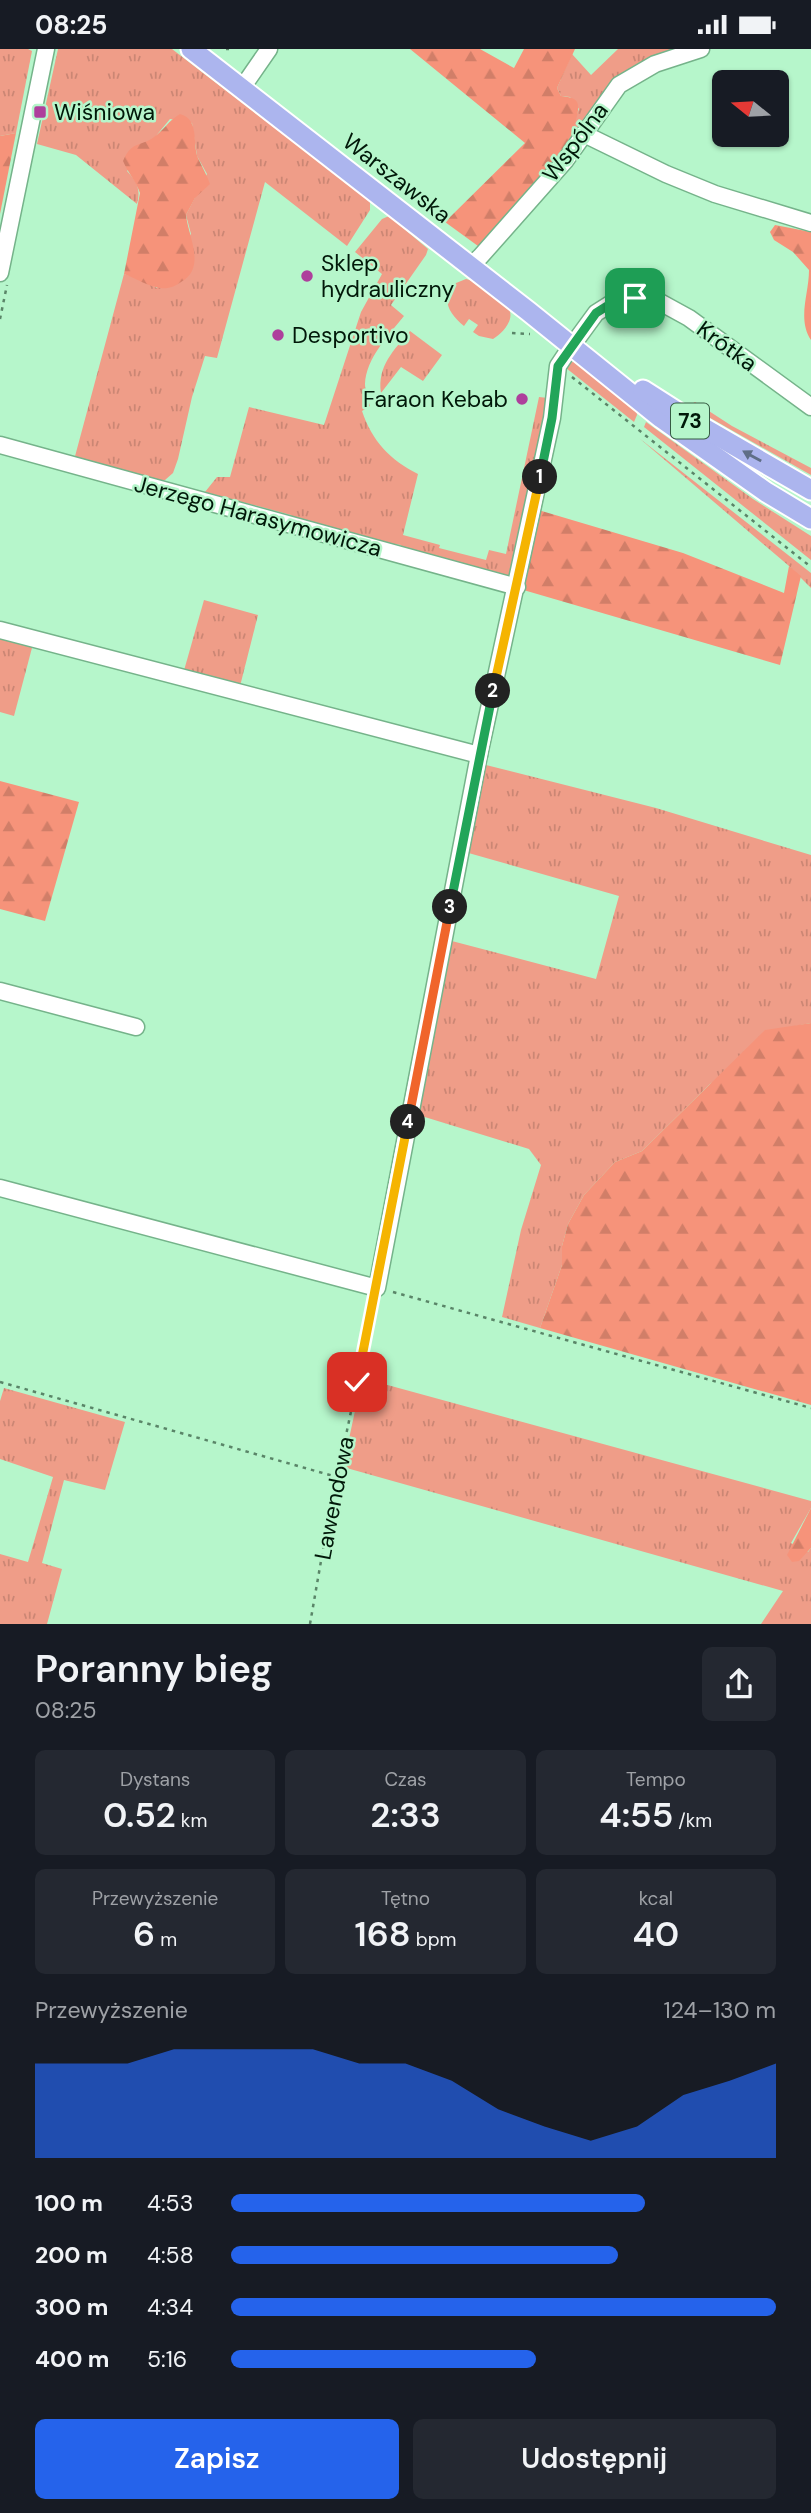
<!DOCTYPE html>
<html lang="pl">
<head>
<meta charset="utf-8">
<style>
	:root { --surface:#171b24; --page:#242831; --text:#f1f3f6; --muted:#9ea1a6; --accent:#2563eb }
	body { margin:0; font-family:"DM Sans",sans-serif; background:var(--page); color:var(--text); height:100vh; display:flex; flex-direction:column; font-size:26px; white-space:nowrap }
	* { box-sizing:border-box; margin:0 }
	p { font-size:23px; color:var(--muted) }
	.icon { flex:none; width:38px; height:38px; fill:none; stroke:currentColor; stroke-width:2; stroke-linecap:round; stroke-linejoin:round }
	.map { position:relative; height:1575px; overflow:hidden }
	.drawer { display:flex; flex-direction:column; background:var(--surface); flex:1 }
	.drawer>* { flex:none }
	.needle { width:46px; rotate:288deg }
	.buttons { position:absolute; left:712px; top:21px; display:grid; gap:14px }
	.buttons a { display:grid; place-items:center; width:77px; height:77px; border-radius:10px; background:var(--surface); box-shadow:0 2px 5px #0004; font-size:35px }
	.pin { position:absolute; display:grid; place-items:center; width:60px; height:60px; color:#fff; margin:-30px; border-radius:14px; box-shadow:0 4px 10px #0006 }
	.km { position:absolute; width:35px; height:35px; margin:-18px; border-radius:50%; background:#222; color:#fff; font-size:19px; line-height:35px; text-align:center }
	.round { display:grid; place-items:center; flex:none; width:74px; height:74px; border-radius:10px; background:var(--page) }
	.headline { display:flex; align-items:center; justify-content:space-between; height:119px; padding:0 35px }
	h1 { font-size:38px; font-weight:600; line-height:52px }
	.figures { display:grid; grid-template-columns:repeat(3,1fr); gap:10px; height:119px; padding:7px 35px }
	.figures div { display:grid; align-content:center; border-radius:10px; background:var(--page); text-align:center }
	.figures b { font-size:35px; font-weight:600 }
	.figures small { font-size:19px; font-weight:400 }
	.figures p { font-size:19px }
	.chart { height:196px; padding:14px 35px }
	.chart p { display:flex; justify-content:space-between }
	.chart svg { width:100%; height:126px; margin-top:7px; fill:var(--accent); opacity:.7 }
	.primary-button { display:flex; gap:14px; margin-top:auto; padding:14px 35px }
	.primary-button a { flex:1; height:80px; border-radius:10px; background:var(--accent); color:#fff; font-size:28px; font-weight:600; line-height:80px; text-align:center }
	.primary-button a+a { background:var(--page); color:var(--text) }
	ul { padding:0 35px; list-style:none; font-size:23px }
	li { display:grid; grid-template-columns:112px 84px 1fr; align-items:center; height:52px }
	li i { height:18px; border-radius:9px; background:var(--accent) }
	.status { display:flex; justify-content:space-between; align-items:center; height:49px; padding:0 35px; background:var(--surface); direction:ltr }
	.status svg { height:19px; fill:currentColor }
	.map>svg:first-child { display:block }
	.grass { fill:url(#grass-tufts) }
	.forest { fill:url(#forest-firs) }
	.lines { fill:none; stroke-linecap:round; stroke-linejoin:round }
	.minor-casing { stroke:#75b38a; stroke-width:19 }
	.major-casing { stroke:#fff; stroke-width:23 }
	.path { stroke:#5a8568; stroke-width:2.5; stroke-dasharray:3.5 5; stroke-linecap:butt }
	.minor { stroke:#fff; stroke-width:16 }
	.major { stroke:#acb5ee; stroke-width:19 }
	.oneway { fill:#5f6e87 }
	.split-1-casing { stroke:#fff; stroke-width:14 }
	.split-2-casing { stroke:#fff; stroke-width:14 }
	.split-3-casing { stroke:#fff; stroke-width:14 }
	.split-4-casing { stroke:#fff; stroke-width:14 }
	.split-5-casing { stroke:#fff; stroke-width:14 }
	.split-1 { stroke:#22a559; stroke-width:9 }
	.split-2 { stroke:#f5b400; stroke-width:9 }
	.split-3 { stroke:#22a559; stroke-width:9 }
	.split-4 { stroke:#f0652b; stroke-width:9 }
	.split-5 { stroke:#f5b400; stroke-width:9 }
	.poi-dot { fill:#ae3f9c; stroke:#b6f6cb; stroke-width:2.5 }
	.labels { text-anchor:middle; stroke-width:5; stroke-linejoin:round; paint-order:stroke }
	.shield { fill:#b6f6cb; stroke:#375b43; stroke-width:2 }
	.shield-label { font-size:21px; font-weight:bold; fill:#011809 }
	.poi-label { font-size:23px; fill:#011809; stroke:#b6f6cb; text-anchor:start }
	.street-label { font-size:23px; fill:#011809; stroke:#b6f6cb }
</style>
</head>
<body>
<div class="status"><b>08:25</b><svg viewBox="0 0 49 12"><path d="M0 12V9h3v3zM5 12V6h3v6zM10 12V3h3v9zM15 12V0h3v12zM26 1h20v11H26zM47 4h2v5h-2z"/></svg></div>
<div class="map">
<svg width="811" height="1575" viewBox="0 0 811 1575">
	<defs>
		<pattern id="grass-tufts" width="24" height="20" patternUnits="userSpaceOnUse" patternTransform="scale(1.75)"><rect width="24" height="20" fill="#ef9d88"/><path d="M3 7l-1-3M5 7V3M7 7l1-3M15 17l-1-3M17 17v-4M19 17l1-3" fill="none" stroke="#cb8674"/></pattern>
		<pattern id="forest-firs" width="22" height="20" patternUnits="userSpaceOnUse" patternTransform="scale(1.75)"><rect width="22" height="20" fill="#f6937a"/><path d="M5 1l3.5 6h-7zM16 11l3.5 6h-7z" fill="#d17e68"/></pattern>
	</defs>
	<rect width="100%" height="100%" fill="#b6f6cb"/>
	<g class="grass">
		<path d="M 0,0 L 28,0 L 32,2 L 16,84 L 0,87 Z"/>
		<path d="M 58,0 L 172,0 L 370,152 L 370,161 L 347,197 L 265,133 L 217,309 L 205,307 L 192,348 L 178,410 L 173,424 L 165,431 L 154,433 L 74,411 L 124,225 L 140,230 L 157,239 L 191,185 L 186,166 L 207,125 L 197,107 L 192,74 L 170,70 L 127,122 C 137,133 141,140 137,155 L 76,106 L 37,95 Z"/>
		<path d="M 618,0 L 688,0 L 622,26 L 603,43 L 559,109 L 579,60 L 570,48 L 561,47 L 557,39 L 572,5 L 591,26 Z"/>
		<path d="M 389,167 L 428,200 L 426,206 L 391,256 L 404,267 C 389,286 366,309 365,335 C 365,341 368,350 370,357 L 362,362 C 372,392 390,411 418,425 L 403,486 L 440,496 L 439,499 L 486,511 L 489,501 L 506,505 L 539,348 L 548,349 L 513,529 L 403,504 L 401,496 L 395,495 L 390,500 L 295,475 L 291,466 L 205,443 L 217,428 L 230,428 L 249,358 L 324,376 L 361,263 L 382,225 L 355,203 L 382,170 Z"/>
		<path d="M 466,230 C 476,232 482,237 490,243 C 495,248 504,252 508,258 C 516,270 503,284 493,290 L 479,287 L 473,283 L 478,276 L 469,270 L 464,277 C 450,265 442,254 451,236 Z"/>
		<path d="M 410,282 L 442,306 L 423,332 L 401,318 L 381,344 C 377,317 394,301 410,282 Z"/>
		<path d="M 575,312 L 636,357 L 637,366 L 634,373 L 566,319 L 570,314 Z"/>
		<path d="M 695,353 L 732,377 L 811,419 L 811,426 L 689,357 Z"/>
		<path d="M 646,373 L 753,450 L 811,487 L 811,511 L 644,378 Z"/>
		<path d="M 639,389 L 811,524 L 811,539 L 789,517 Z"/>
		<path d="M 204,551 L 258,566 L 239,641 L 183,625 Z"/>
		<path d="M 0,587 L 33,595 L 14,667 L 0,663 Z"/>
		<path d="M 482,715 L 656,759 L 811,806 L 811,974 L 790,978 L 710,1035 L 642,1102 L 615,1113 L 584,1146 L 568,1175 L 562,1197 L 562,1216 L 540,1279 L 502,1268 L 521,1181 L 541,1116 L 529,1100 L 415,1065 L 448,891 L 596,930 L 619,847 L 465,803 Z"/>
		<path d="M 362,1329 L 811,1452 L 811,1459 L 791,1494 L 808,1503 L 811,1499 L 811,1575 L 761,1575 L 783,1542 L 343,1418 Z"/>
		<path d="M 4,1339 L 125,1373 L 105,1441 L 64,1431 L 42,1514 L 62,1520 L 47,1575 L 0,1575 L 0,1505 L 28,1513 L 53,1428 L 0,1410 L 0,1352 Z"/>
	</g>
	<g class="forest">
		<path d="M 410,0 L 480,0 L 514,19 L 524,0 L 575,0 L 557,39 L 561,47 C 567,48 574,48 577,53 C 583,63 565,99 559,109 L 485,195 L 478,197 L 445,173 L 525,94 Z"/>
		<path d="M 180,65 C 200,70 192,94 198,109 C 202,118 207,126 210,135 L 195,149 L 186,166 C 188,187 207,219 181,233 C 174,238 169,240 160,239 C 150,238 135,229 124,225 L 140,144 C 136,132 128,124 123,112 C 132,91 141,98 154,88 C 164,81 169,71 180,65 Z"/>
		<path d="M 16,84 L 0,165 L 0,87 Z"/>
		<path d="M 775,176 L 811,183 L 811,291 C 797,270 809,245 809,221 L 793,203 L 774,191 L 770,183 Z"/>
		<path d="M 535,460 L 683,504 L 784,544 L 789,517 L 801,527 L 780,616 L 520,540 Z"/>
		<path d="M 0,732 L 79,753 L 45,872 L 0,860 Z"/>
		<path d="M 811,974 L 811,1356 L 540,1279 L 562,1216 L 562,1197 L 568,1175 L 584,1146 L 615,1113 L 642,1102 L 765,981 Z"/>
		<path d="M 811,1459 L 811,1499 L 799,1512 L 792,1513 L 787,1506 Z"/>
	</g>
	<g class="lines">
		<defs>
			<g id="minor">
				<path d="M 242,39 L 269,0"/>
				<path d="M 584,85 L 666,125 L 715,145 L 811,174"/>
				<path d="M 470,217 L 480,208 L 565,112 L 619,36 L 655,15 L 701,0"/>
				<path d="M 0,224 L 46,0"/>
				<path d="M 0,396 L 517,538"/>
				<path d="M 0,581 L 479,706"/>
				<path d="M 0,942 L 136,978"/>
				<path d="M 0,1139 L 377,1239 L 479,706 L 552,369 L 558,317 L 566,305 L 596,264 L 615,252 L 635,249 L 658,252 L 689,269 L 811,358"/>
			</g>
			<g id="major">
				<path d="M 191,0 L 528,262 L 661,369 L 766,443 L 811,470"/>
				<path d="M 643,341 L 690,371 L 811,441"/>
			</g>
		</defs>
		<use href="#minor" class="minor-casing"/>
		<use href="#major" class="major-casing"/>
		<g class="path">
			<path d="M 226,0 L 229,0"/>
			<path d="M 0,270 L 7,236"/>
			<path d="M 512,284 L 530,285"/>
			<path d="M 572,328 L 811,518"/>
			<path d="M 393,1243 L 811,1359"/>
			<path d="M 0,1333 L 337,1428"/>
			<path d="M 310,1575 L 328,1472 L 374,1253"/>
		</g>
		<use href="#minor" class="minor"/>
		<use href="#major" class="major"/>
	</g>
	<defs><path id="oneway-solid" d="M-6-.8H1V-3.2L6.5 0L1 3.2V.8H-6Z" transform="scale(1.75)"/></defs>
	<use class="oneway" href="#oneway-solid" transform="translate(752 407) rotate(-151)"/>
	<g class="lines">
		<defs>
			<path id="split-1" d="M 540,428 L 552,369 L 558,317 L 596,264 L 615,252 L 635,249"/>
			<path id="split-2" d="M 493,642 L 540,428"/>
			<path id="split-3" d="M 450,858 L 493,642"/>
			<path id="split-4" d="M 408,1073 L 450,858"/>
			<path id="split-5" d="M 357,1333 L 408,1073"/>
		</defs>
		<use href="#split-1" class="split-1-casing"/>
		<use href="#split-2" class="split-2-casing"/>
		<use href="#split-3" class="split-3-casing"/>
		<use href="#split-4" class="split-4-casing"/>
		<use href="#split-5" class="split-5-casing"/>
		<use href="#split-1" class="split-1"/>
		<use href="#split-2" class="split-2"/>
		<use href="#split-3" class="split-3"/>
		<use href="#split-4" class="split-4"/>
		<use href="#split-5" class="split-5"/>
	</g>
	<g class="poi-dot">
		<rect x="33" y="56" width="14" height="14" rx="3.5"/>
		<circle cx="307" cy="227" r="7"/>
		<circle cx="278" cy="286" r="7"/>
		<circle cx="522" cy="350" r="7"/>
	</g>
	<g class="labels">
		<rect class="shield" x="671" y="354.5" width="38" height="35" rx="5"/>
		<g class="shield-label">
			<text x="690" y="379">73</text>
		</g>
		<g class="poi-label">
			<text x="54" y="71">Wiśniowa</text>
			<text x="321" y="222">Sklep<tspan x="321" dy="26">hydrauliczny</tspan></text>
			<text x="292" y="294">Desportivo</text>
			<text x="508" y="358" text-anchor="end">Faraon Kebab</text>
		</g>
		<g class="street-label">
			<text transform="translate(575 93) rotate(-53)" y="8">Wspólna</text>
			<text transform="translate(397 129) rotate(38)" y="8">Warszawska</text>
			<text transform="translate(727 297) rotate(36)" y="8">Krótka</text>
			<text transform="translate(258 467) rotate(15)" y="8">Jerzego Harasymowicza</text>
			<text transform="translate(334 1449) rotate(-79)" y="8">Lawendowa</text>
		</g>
	</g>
</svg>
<div class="buttons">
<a><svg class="needle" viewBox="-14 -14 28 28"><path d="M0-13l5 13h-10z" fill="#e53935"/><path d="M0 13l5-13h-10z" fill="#9ea1a6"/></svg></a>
</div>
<div class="pin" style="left:635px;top:249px;background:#1e9e55"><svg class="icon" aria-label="arrive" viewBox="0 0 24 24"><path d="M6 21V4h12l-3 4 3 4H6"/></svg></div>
<div class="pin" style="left:357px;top:1333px;background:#d93025"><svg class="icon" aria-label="check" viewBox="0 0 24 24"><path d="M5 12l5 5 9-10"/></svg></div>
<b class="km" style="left:540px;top:428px">1</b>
<b class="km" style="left:493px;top:642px">2</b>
<b class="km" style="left:450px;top:858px">3</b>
<b class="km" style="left:408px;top:1073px">4</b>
</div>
<section class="drawer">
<div class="headline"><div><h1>Poranny bieg</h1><p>08:25</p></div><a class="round"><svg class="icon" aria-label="share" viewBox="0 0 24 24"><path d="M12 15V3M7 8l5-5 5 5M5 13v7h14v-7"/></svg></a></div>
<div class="figures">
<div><p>Dystans</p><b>0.52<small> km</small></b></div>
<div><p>Czas</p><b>2:33</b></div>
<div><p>Tempo</p><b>4:55<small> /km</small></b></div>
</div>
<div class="figures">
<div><p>Przewyższenie</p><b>6<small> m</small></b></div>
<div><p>Tętno</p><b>168<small> bpm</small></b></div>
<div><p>kcal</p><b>40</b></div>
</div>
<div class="chart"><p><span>Przewyższenie</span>124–130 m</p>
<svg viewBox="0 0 160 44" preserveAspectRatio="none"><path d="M0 44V11L10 11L20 11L30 6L40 6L50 6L60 6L70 11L80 11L90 17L100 27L110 33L120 38L130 33L140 22L150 17L160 11V44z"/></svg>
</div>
<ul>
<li><b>100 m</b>4:53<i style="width:76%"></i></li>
<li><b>200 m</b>4:58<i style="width:71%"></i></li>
<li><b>300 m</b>4:34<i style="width:100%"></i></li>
<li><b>400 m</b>5:16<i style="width:56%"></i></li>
</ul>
<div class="primary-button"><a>Zapisz</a><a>Udostępnij</a></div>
</section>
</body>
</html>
